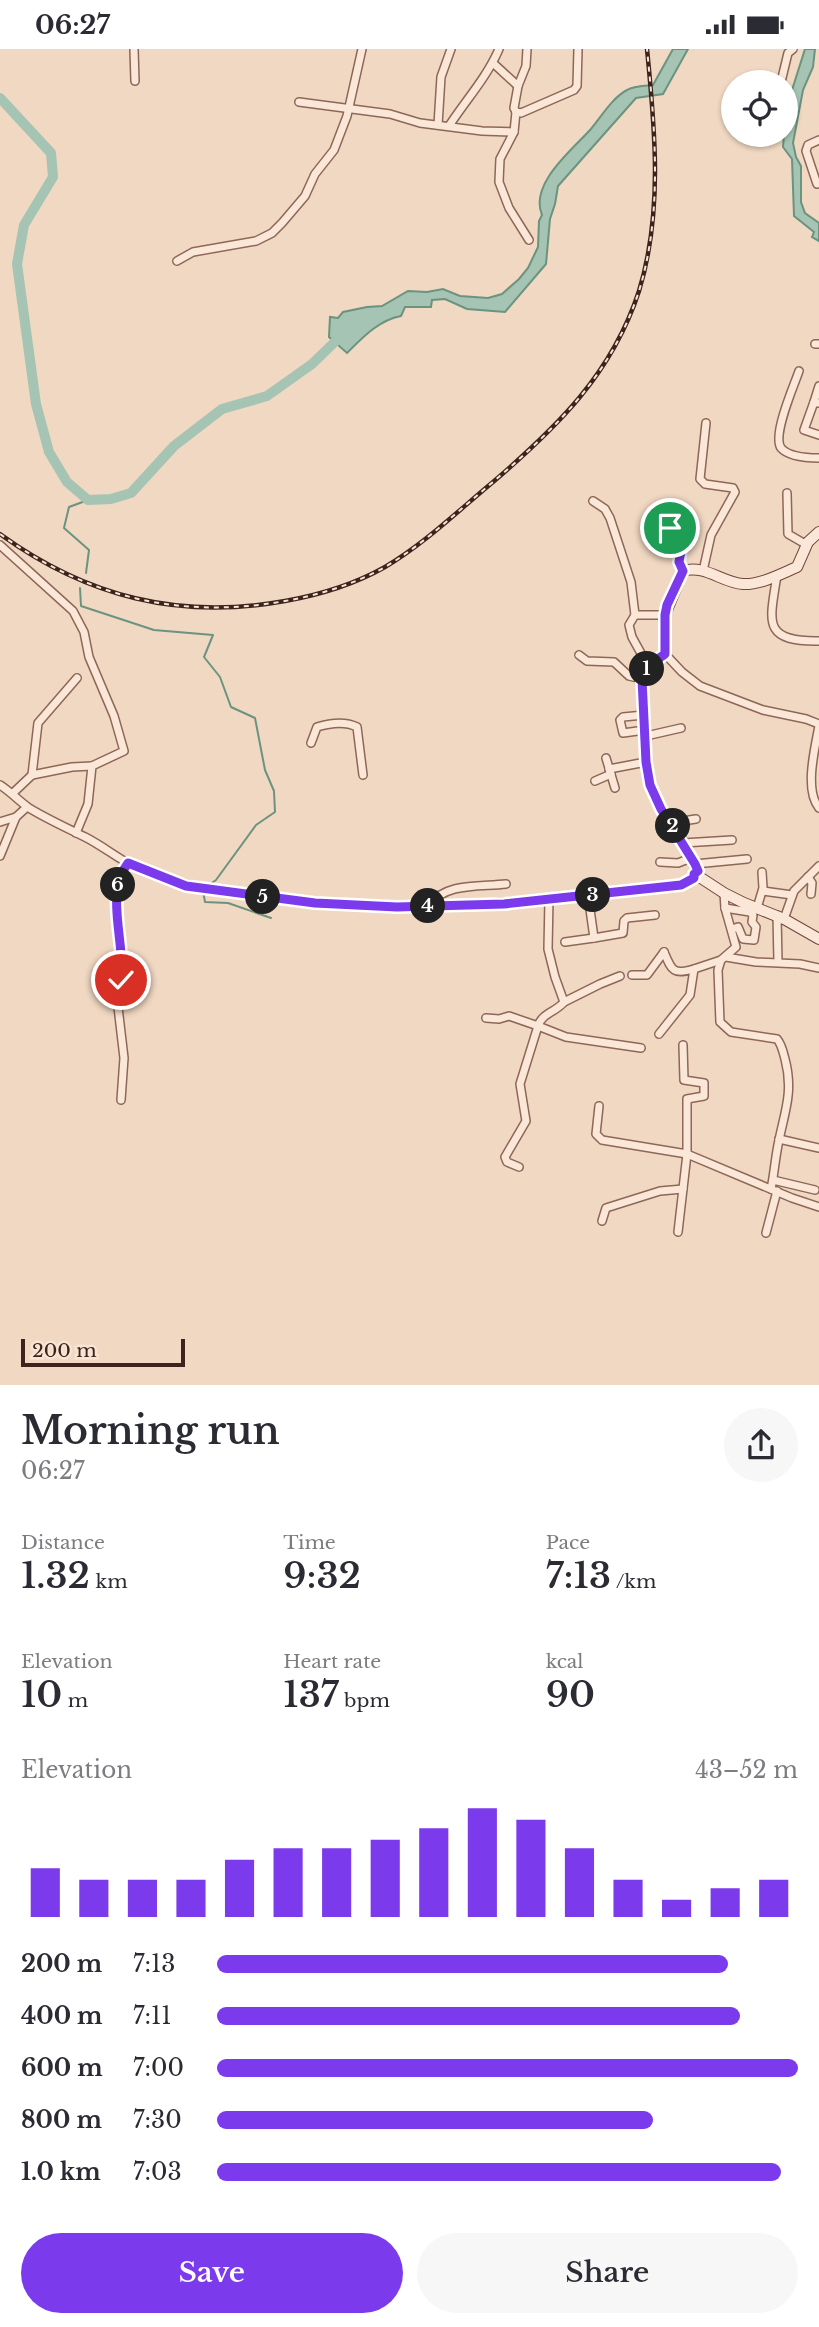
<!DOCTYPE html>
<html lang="en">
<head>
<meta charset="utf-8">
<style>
	:root { --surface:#fff; --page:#f7f7f7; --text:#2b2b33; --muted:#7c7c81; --accent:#7c3aed }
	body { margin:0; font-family:"Libre Baskerville",serif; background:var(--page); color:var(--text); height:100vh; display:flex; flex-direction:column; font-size:26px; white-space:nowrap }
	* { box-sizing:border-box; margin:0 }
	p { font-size:23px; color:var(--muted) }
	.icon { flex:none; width:38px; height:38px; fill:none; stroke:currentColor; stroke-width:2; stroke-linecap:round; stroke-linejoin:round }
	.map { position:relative; height:1336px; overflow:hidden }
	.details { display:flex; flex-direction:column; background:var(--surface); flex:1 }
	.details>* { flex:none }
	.controls { position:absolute; left:721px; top:21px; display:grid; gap:14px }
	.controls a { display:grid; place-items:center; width:77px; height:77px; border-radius:50%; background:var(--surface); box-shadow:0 2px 5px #0004; font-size:35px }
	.scale { position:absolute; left:21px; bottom:18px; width:164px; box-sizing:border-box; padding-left:7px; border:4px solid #3c241d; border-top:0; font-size:19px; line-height:24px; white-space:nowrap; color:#3c241d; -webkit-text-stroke:5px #f8e4d3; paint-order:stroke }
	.pin { position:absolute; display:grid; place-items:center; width:60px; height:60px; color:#fff; margin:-30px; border:4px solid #fff; border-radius:50%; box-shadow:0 2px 7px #0007 }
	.km { position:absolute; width:35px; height:35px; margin:-18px; border-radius:50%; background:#222; color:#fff; font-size:19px; line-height:35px; text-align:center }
	.round { display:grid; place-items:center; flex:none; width:74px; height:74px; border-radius:37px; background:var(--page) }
	.head { display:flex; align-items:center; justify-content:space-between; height:119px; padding:0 21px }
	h1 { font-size:38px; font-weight:600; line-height:52px }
	.stats { display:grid; grid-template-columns:repeat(3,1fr); gap:10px; height:119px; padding:7px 21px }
	.stats div { display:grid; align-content:center }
	.stats b { font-size:35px; font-weight:600 }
	.stats small { font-size:19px; font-weight:400 }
	.stats p { font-size:19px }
	.chart { height:196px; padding:14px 21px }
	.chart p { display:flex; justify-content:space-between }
	.chart svg { width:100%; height:126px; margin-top:7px; stroke:var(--accent); stroke-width:6 }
	.button { display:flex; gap:14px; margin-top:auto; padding:14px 21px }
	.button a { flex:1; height:80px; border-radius:42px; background:var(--accent); color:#fff; font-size:28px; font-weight:600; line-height:80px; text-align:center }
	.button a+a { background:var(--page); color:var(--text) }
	ul { padding:0 21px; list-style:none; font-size:23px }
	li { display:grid; grid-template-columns:112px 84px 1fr; align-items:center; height:52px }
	li i { height:18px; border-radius:9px; background:var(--accent) }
	.status { display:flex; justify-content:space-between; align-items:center; height:49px; padding:0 35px; background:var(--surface); direction:ltr }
	.status svg { height:19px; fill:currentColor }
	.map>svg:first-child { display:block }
	.water { fill:#a5c4b3; stroke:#6b937f; stroke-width:2 }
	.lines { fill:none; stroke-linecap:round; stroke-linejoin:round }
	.stream { stroke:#6b937f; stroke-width:2 }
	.river { stroke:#a5c4b3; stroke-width:10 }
	.street-casing { stroke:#8d6758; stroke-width:10 }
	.secondary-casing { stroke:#6f483b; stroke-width:12 }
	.street { stroke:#fbe7d7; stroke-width:7 }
	.secondary { stroke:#fbe7d7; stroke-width:10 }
	.rail-casing { stroke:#3c241d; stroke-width:4.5 }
	.rail { stroke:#f8e4d3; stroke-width:2; stroke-dasharray:5; stroke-linecap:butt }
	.route-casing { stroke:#fff; stroke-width:14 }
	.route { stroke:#7c3aed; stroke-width:9 }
</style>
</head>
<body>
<div class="status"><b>06:27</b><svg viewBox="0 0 49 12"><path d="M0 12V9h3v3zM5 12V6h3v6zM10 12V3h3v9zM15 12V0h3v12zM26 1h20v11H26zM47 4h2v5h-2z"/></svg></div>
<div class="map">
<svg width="819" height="1337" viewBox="0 0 819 1337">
	<rect width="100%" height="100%" fill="#f1d8c2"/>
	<g class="water">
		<path d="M 673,0 L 688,0 L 663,45 L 636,49 L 558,137 L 555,155 L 550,170 L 546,215 L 505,263 L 467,260 L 445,250 L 432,251 L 431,258 L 405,258 L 401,267 C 379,271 363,288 347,304 L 329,288 L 330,268 L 338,269 L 343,263 L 367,258 L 382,257 L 408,242 L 427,243 L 443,240 L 460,247 L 488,249 L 502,245 L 519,230 L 528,219 L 538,198 L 539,172 L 542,166 C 529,135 572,101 590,81 C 601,68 612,49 627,41 C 634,37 645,37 653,36 Z"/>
		<path d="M 805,0 L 815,0 L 813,18 L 803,41 L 793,94 L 796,108 L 801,117 L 801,153 L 805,164 L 819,174 L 819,192 L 812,188 L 814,183 L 794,167 L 792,110 L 783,98 L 786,60 Z"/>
	</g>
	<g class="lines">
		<g class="stream">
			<path d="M 86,524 L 89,501 L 64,479 L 69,458 L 88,451"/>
			<path d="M 80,539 L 81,557 L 154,581 L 213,586 L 204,608 L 220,628 L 231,658 L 255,669 L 265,721 L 274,742 L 275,763 L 256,776 L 216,831 L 209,836"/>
			<path d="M 203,842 L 205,853 L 228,854 L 271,869"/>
		</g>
		<path class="river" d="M 0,49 L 51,104 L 53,128 L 24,176 L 17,215 L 36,355 L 49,403 L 67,433 L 88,451 L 111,450 L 131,444 L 174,397 L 222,360 L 267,347 L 312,315 L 344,284"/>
		<defs>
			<g id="street">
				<path d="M 134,0 L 135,32"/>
				<path d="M 493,14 L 518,37 L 526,17 L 527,0"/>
				<path d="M 781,33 L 788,4 L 793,0"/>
				<path d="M 518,37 L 514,59 L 516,63 L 521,64 L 574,41 L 577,37 L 578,0"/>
				<path d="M 299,53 L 390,65 L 420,74 L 482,82 L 514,83"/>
				<path d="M 516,63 L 514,83 L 500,110 L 499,133 L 509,159 L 529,191"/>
				<path d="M 438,76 L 441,28 L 451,0"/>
				<path d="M 449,77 C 466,51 487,28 499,0"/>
				<path d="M 817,135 L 806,102 L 808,96 L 819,91"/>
				<path d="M 177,212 L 193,203 L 256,192 L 272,184 L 282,174 L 305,147 L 315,125 L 334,101 L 347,67 L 362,0"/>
				<path d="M 815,295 L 819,295"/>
				<path d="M 799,322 C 794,337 772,386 781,399 C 789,408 808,409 819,409"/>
				<path d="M 814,353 L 804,381 L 819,386"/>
				<path d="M 818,354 L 814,353 L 819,337"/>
				<path d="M 787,444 L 788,485 L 807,496"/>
				<path d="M 593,452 L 605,460 L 610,469 L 631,533 L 635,566"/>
				<path d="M 654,477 L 680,481 L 684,484 L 679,513 L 683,522"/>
				<path d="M 0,496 L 73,562 L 84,583 L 89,608 L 114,667 L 124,702 L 92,717 L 88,755 L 76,784"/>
				<path d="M 703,522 L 711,486 L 735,443 L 733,439 L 705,435 L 700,430 L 706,374"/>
				<path d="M 777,526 C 770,572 761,593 819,592"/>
				<path d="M 665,605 L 682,623 L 700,637 L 763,661 L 806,670 L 819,675"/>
				<path d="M 579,606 L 587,612 L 614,613 L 629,627 L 642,630"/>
				<path d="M 648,617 L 632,588 L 629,576 L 635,566 L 665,566"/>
				<path d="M 644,666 L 623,668 L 620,671 L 623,684 L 645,681"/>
				<path d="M 819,677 C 815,699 804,741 819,759"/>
				<path d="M 646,687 L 681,679"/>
				<path d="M 311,694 L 317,678 C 330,674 345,672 357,678 L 363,726"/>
				<path d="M 606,709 L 615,739"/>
				<path d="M 609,720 L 646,713"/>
				<path d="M 32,726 L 38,674 L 77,629"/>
				<path d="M 595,732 L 611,725"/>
				<path d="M 0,736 C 11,743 19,752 29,759 C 47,770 67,779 85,788 C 103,797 118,810 135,818 C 179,837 223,843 269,848 C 410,866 542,852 682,836 L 694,829"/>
				<path d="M 13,744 L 32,726 L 72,718 L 92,717"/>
				<path d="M 0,773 L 16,768 L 27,758"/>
				<path d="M 675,780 L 689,771 L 696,770"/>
				<path d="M 683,794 L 732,791"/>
				<path d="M 0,807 L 16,768"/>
				<path d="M 660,813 L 678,814 L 691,809"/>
				<path d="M 695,815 L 747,810"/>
				<path d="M 808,828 L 812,834 L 811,845"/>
				<path d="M 763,842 L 792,846"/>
				<path d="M 724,844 L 725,859 L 736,898 L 721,911 L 718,921 L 720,973 L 731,983 L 777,990 C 782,996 783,1003 785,1010 C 794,1044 784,1064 778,1096 C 775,1111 774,1126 771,1140"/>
				<path d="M 588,846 L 594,889 L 623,884 L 624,872 L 627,869 L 655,866"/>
				<path d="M 549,850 L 548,900 L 555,928 L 564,953 C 556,963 542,964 538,977 L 566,988 L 641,999"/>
				<path d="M 428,857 C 446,833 480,838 506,835"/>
				<path d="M 725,859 L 750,863 L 753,866 L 752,873 L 756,878 L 754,891 L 743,890 L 738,878 L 732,880"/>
				<path d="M 757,859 L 763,839 L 762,823"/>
				<path d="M 777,866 L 778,913"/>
				<path d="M 784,870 L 794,842 L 819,817"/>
				<path d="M 565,893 L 594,889"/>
				<path d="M 664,903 C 672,922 673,926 694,920"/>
				<path d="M 726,908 L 756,913 L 800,915 L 819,919"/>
				<path d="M 632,926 L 647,926 L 664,903"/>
				<path d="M 564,953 L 600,935 L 620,927"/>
				<path d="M 486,969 L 499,970 L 509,967 L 538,977 L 520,1035 L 526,1072 L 505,1108 L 507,1113 L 519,1118"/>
				<path d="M 659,985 L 690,946 L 694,920 L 721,911"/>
				<path d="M 121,1051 L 124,1009 L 118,958 L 123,912 L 117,849 L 120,827 L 128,814"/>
				<path d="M 599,1057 L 596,1085 L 602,1091 L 687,1105 L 792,1149 L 819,1158"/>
				<path d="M 779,1090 L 819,1099"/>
				<path d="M 773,1131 L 815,1141"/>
				<path d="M 602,1172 L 606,1159 L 660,1142 L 683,1140"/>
				<path d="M 678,1183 L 687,1105 L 687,1050 L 704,1047 L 704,1034 L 684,1031 L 683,996"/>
				<path d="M 766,1184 L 777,1142"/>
			</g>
			<g id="secondary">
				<path d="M 698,823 L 679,786 L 661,760 L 650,736 L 646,713 L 642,630 L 648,617 L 665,605 L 665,566 L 683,522 C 704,515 723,534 743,535 C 760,536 781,525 797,518 L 808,493 L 819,483"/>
				<path d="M 701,829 L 724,844 L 744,854 L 784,870 L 819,890"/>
			</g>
		</defs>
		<use href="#street" class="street-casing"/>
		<use href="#secondary" class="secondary-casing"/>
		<use href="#street" class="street"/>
		<use href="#secondary" class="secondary"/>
		<defs>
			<path id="rail" d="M 0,485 C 87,548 179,571 285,552 C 319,546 355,535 385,518 C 424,495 458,462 493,433 C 557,378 612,325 639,242 C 663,164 655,80 647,0"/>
		</defs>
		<use href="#rail" class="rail-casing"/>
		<use href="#rail" class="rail"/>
	</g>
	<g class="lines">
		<defs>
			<path id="route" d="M 121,931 C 126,894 104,845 128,814 L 186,837 L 315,854 L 397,858 L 504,855 L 681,836 L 694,829 L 694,825 L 698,822 L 695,815 L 661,760 L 650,736 L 646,713 L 642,630 L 648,617 L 665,605 L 665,566 L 667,556 L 683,522 L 679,513 L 684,484 L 670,479"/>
		</defs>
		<use href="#route" class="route-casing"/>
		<use href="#route" class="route"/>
	</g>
</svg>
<div class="controls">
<a><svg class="icon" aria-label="locate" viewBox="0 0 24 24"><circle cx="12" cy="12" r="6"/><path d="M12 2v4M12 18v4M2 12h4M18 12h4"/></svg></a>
</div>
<div class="scale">200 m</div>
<div class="pin" style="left:670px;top:479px;background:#1e9e55"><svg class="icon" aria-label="arrive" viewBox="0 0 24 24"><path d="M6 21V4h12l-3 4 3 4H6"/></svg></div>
<div class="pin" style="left:121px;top:931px;background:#d93025"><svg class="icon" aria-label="check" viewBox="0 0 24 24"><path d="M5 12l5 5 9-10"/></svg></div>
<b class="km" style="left:647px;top:620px">1</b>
<b class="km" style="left:673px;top:777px">2</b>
<b class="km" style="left:593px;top:846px">3</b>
<b class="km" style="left:428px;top:857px">4</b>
<b class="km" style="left:263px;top:848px">5</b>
<b class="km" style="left:118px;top:836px">6</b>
</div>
<section class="details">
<div class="head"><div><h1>Morning run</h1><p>06:27</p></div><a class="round"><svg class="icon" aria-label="share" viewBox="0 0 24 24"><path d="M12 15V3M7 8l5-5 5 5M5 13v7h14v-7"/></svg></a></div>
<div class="stats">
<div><p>Distance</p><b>1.32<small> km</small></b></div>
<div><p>Time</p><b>9:32</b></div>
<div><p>Pace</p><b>7:13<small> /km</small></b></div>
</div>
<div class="stats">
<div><p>Elevation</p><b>10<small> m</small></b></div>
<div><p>Heart rate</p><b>137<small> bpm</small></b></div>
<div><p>kcal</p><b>90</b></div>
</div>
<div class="chart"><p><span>Elevation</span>43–52 m</p>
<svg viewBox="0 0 160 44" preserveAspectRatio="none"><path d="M5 44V27M15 44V31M25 44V31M35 44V31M45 44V24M55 44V20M65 44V20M75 44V17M85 44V13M95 44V6M105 44V10M115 44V20M125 44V31M135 44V38M145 44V34M155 44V31"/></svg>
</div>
<ul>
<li><b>200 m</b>7:13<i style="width:88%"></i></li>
<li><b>400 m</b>7:11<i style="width:90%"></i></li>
<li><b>600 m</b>7:00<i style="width:100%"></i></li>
<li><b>800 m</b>7:30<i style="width:75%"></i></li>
<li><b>1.0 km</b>7:03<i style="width:97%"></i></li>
</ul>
<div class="button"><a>Save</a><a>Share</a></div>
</section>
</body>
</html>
